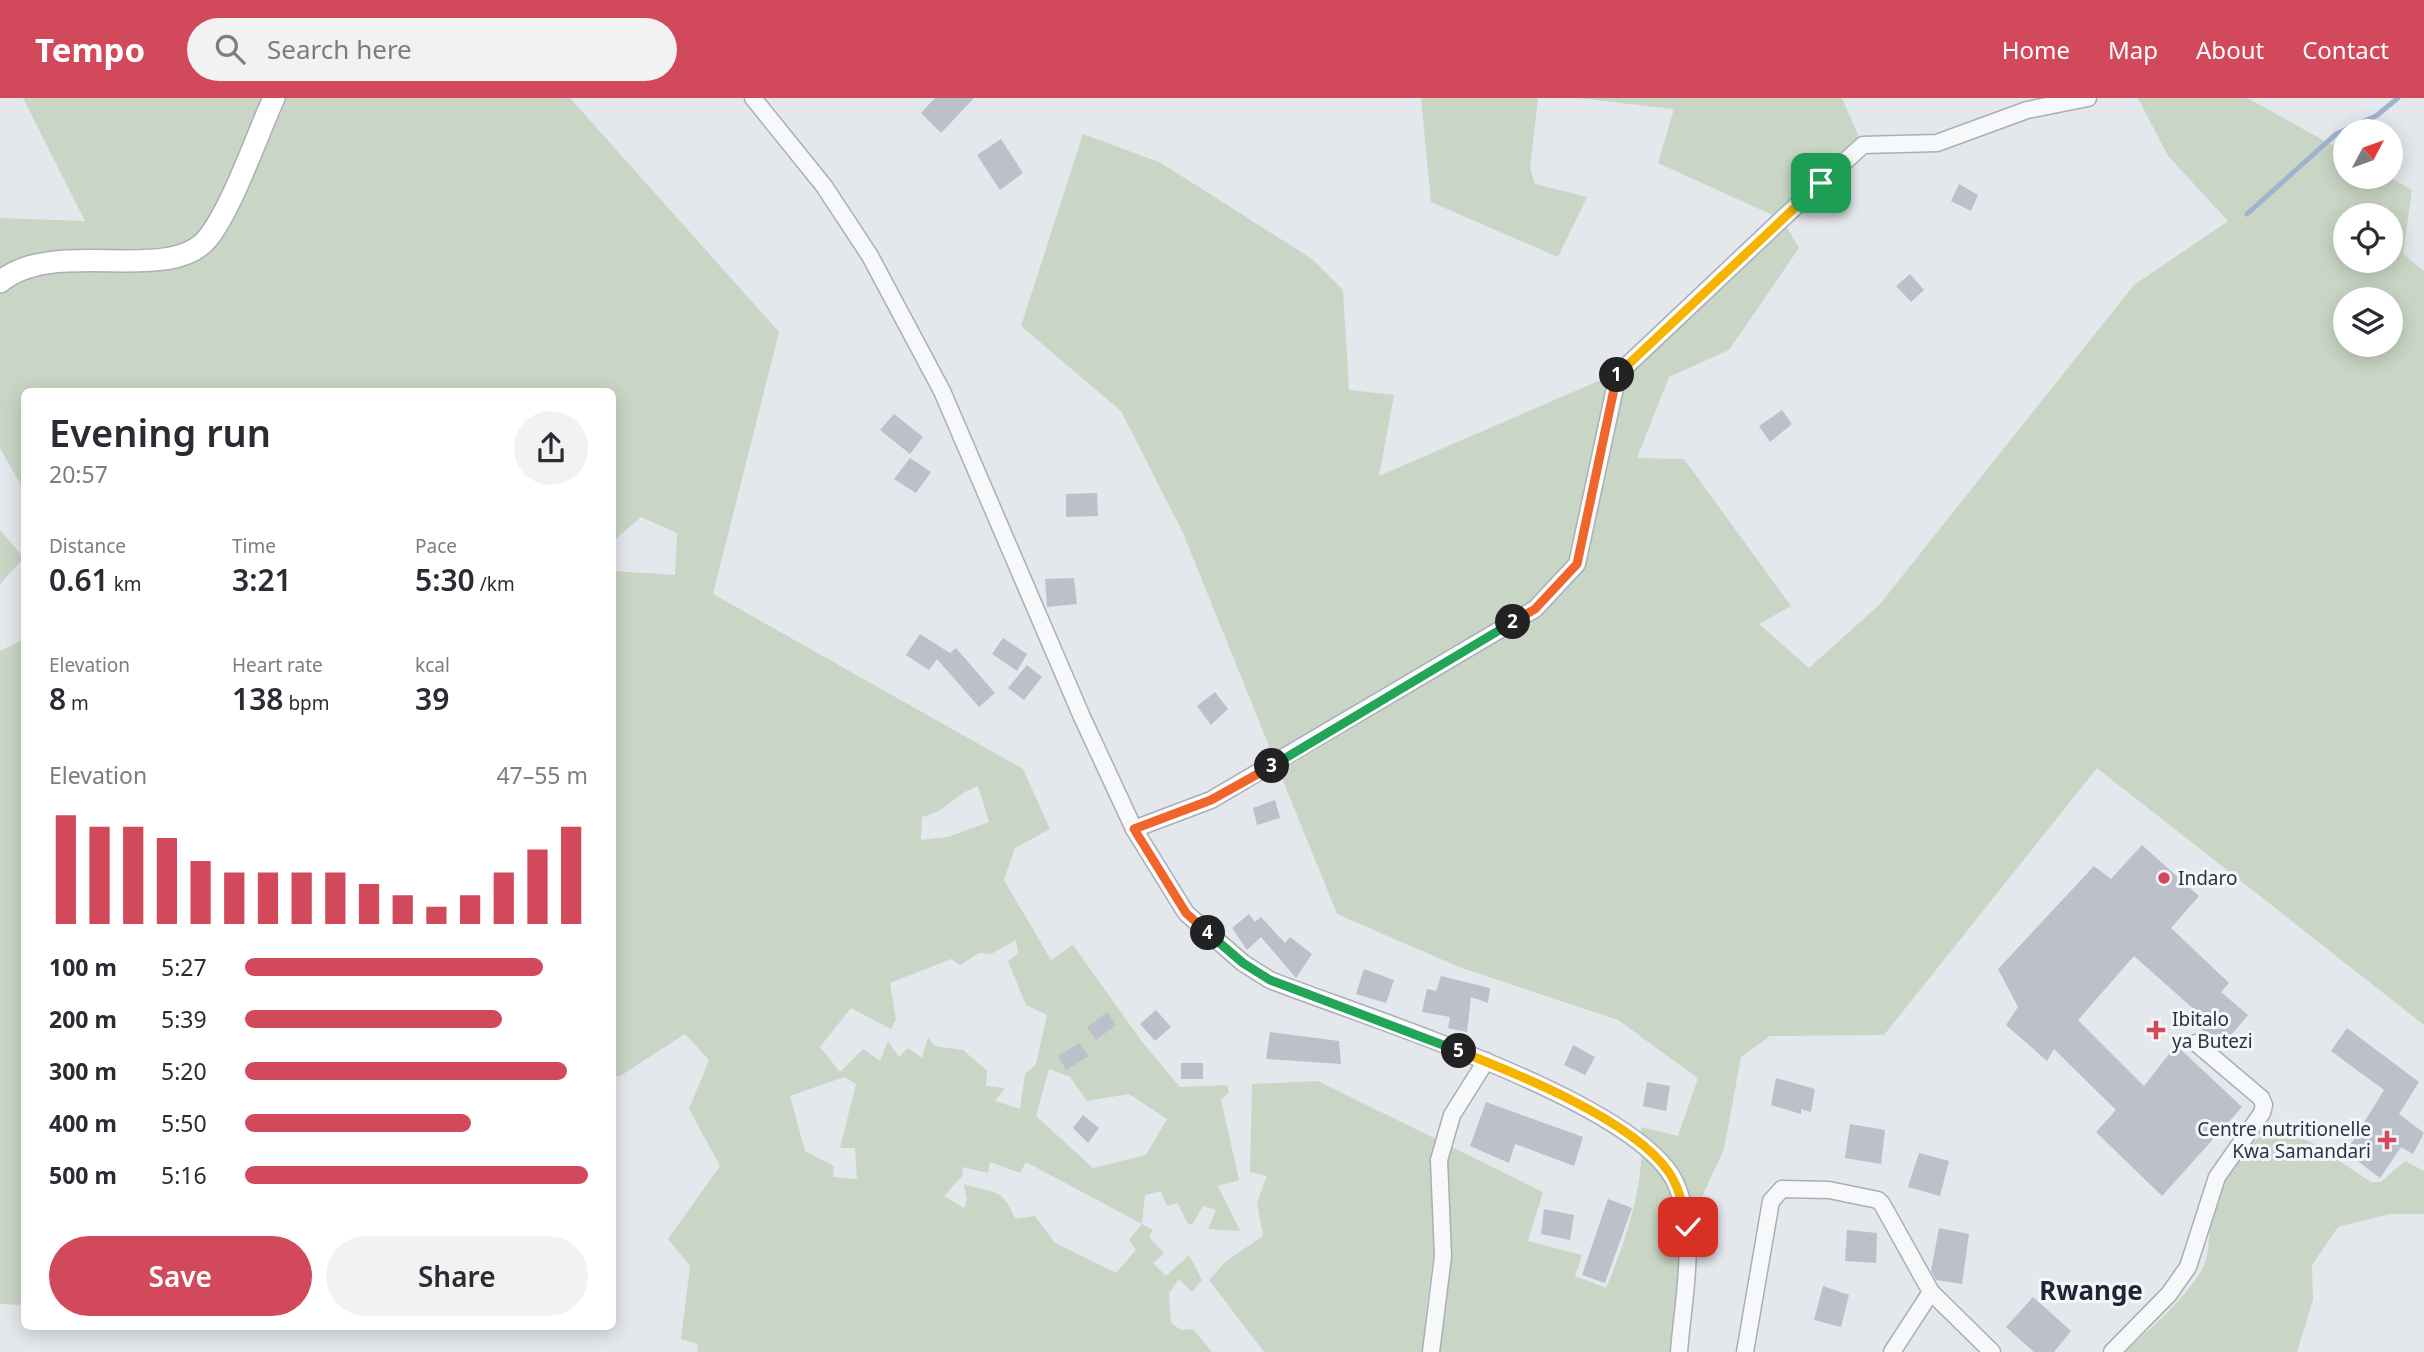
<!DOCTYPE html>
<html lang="en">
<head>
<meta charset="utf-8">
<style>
	:root { --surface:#fff; --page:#f2f2f3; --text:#2b2b33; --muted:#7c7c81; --accent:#d1495b }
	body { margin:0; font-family:"Noto Sans",sans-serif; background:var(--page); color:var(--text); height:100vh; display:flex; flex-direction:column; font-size:26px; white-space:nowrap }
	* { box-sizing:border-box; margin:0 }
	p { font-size:23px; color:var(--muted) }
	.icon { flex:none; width:38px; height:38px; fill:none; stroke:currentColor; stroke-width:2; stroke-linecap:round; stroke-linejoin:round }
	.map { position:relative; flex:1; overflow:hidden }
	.drawer { position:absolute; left:21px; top:290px; width:595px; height:942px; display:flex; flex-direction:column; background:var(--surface); border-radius:10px; box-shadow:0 4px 18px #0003 }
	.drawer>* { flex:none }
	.needle { width:46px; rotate:49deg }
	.fabs { position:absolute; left:2333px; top:21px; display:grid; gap:14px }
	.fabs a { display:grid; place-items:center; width:70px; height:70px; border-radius:50%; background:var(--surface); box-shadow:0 4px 18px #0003; font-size:35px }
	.pin { position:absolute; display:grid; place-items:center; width:60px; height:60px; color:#fff; margin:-30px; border-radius:14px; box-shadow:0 4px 10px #0006 }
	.km { position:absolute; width:35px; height:35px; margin:-18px; border-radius:50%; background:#222; color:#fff; font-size:19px; line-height:35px; text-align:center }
	.round { display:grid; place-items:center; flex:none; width:74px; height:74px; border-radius:37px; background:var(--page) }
	.overview { display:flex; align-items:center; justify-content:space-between; height:119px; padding:0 28px }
	h1 { font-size:38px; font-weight:600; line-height:52px }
	.stats { display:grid; grid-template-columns:repeat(3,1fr); gap:10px; height:119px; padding:7px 28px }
	.stats div { display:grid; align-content:center }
	.stats b { font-size:30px; font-weight:600 }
	.stats small { font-size:19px; font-weight:400 }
	.stats p { font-size:19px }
	.chart { height:196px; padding:14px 28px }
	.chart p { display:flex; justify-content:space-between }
	.chart svg { width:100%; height:126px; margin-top:7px; stroke:var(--accent); stroke-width:6 }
	.button { display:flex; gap:14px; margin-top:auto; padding:14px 28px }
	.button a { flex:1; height:80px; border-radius:42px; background:var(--accent); color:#fff; font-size:28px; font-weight:600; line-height:80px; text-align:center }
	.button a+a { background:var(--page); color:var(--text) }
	ul { padding:0 28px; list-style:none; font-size:23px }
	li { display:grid; grid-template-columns:112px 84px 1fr; align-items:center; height:52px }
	li i { height:18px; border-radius:9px; background:var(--accent) }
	header { display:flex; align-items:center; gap:42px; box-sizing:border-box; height:98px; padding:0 35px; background:var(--accent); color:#fff }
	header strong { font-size:33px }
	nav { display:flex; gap:38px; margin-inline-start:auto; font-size:24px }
	.search { width:490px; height:63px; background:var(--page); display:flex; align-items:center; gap:18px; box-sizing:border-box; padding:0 24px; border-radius:38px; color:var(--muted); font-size:26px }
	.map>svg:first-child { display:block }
	.green { fill:#c9d6c5; fill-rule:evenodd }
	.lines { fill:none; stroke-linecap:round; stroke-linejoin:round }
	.stream { stroke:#9fb4cc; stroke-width:5 }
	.building { fill:#bbc0ca }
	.street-casing { stroke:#a9aeb7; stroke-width:19 }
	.secondary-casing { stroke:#a9aeb7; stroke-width:24 }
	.street { stroke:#f7f8fa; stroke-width:16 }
	.secondary { stroke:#fff; stroke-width:21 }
	.split-1-casing { stroke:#fff; stroke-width:14 }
	.split-2-casing { stroke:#fff; stroke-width:14 }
	.split-3-casing { stroke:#fff; stroke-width:14 }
	.split-4-casing { stroke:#fff; stroke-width:14 }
	.split-5-casing { stroke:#fff; stroke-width:14 }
	.split-6-casing { stroke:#fff; stroke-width:14 }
	.split-1 { stroke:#f5b400; stroke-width:9 }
	.split-2 { stroke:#f0652b; stroke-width:9 }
	.split-3 { stroke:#22a559; stroke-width:9 }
	.split-4 { stroke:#f0652b; stroke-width:9 }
	.split-5 { stroke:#22a559; stroke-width:9 }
	.split-6 { stroke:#f5b400; stroke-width:9 }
	.poi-dot { fill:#d1495b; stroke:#f4f6f9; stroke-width:2.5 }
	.labels { text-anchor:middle; stroke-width:6; stroke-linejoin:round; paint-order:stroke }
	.poi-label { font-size:19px; fill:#2b3445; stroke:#f4f6f9; text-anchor:start }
	.district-label { font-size:26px; font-weight:bold; fill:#1d2536; stroke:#f4f6f9 }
</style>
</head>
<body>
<header>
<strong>Tempo</strong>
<div class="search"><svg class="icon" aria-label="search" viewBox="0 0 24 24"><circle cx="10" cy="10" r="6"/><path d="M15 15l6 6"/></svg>Search here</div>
<nav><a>Home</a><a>Map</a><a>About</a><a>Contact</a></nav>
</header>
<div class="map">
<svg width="2424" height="1254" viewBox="0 0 2424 1254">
	<rect width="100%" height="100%" fill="#e4e7ec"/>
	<g class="green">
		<path d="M 23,0 L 570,0 L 779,234 L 713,496 L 1023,671 L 1050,731 L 1015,750 L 1004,782 L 1051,862 L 1073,847 L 1143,945 L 1180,989 L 1227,987 L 1229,994 L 1221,1002 L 1239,1082 L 1218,1088 L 1240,1133 L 1208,1131 L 1216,1112 L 1203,1108 L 1192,1127 L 1187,1125 L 1178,1105 L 1167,1108 L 1161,1093 L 1145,1097 L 1142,1126 L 1153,1132 L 1149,1139 L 1164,1155 L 1153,1165 L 1166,1178 L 1189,1157 L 1202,1182 L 1192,1194 L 1179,1181 L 1169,1195 L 1171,1225 L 1181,1232 L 1193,1231 L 1212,1254 L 697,1254 L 698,1246 L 681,1241 L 690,1168 L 668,1141 L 720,1068 L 689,1011 L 709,962 L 685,936 L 620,978 L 612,977 L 613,473 L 675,477 L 677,435 L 641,419 L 613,443 L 612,294 L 24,294 L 24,393 L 0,350 L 0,120 L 85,123 ZM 978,688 L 989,724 L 948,739 L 921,742 L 922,719 C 948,713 953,697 978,688 ZM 1016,842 L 1018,856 L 1008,863 L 1026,907 L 1047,917 L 1036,966 L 1025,976 L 1020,1011 L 995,1003 L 1005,990 L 986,988 L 987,973 L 963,952 L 934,948 L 928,939 L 922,960 L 908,950 L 899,959 L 888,943 L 880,963 L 863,951 L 840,974 L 820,949 L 851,910 L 891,931 L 896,922 L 890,885 L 951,861 L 960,867 L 979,855 L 991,856 ZM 1049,971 L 1070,979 L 1087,1003 L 1129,996 L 1167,1021 L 1146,1057 L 1093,1070 L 1036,1018 ZM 844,979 L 856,986 L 840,1050 L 855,1050 L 857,1081 L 833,1079 L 834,1068 L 805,1053 L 790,998 ZM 990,1064 L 1020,1075 L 1026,1064 L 1142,1126 L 1129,1142 L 1136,1152 L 1116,1175 L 1055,1145 L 1035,1118 L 1015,1121 C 1003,1088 992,1096 964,1086 L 967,1101 L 964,1110 L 944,1098 L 963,1077 L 962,1069 L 988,1075 Z"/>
		<path d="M 1421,0 L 1538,0 L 1530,70 L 1535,86 L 1587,99 L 1558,159 L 1431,104 Z"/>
		<path d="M 1577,0 L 1842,0 L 1862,46 L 1782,121 L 1799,150 L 1729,252 L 1669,279 L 1637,360 L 1684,361 L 1791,508 L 1759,526 L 1809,570 L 1880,506 L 2134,187 L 2228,123 L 2168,58 L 2138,0 L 2247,0 L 2345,54 L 2345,79 L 2389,79 L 2412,92 L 2403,156 L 2424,173 L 2424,927 L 2097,670 L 1884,937 L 1770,938 L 1741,959 L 1724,1051 L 1688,1129 L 1679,1254 L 1264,1254 L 1209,1182 L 1225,1164 L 1263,1138 L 1257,1104 L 1267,1078 L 1250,1074 L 1252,986 L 1318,983 L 1543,1094 L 1528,1143 L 1582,1157 L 1575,1178 L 1606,1190 C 1627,1140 1646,1083 1641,1029 L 1678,1038 L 1698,980 L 1618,922 L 1459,869 L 1337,816 L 1183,435 L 1121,313 L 1021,228 L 1083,36 L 1161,65 L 1312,161 L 1343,192 L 1349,292 L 1394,297 L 1379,378 L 1619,274 L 1781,121 L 1658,65 L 1674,11 ZM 2345,117 L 2390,117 L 2390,163 L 2345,163 ZM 2345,201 L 2390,201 L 2390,247 L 2345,247 ZM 1430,1081 L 1444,1140 L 1425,1218 L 1436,1141 Z"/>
		<path d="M 0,432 L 24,460 L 0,486 Z"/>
		<path d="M 24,541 L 24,1207 L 0,1206 L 0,553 Z"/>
		<path d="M 2276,1032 L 2309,1043 L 2371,1084 L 2381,1084 L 2405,1063 L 2424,1073 L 2424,1116 L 2390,1116 L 2338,1129 L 2312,1167 L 2313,1202 L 2297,1254 L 2123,1254 C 2148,1235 2191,1195 2204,1167 C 2211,1150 2208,1135 2210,1119 C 2214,1091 2247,1037 2276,1032 Z"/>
	</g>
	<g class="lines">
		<path class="stream" d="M 2247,116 L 2336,36 L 2376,18 L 2398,0"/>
	</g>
	<g class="building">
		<path d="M 935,0 L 974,0 L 941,35 L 921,15 Z"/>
		<path d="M 1001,41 L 1023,75 L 1000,92 L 977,57 Z"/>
		<path d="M 1959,86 L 1978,97 L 1971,113 L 1951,103 Z"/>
		<path d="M 1910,176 L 1924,192 L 1911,204 L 1896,188 Z"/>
		<path d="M 1782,312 L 1792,326 L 1770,344 L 1759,328 Z"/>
		<path d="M 894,316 L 923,339 L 910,356 L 880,332 Z"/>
		<path d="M 910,360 L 931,374 L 916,395 L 894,381 Z"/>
		<path d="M 1097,395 L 1098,418 L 1066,419 L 1066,396 Z"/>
		<path d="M 1074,480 L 1077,506 L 1047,509 L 1045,481 Z"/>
		<path d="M 920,536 L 950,555 L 956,550 L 995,595 L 979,609 L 937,561 L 929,572 L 906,557 Z"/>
		<path d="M 1003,540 L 1027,556 L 1017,573 L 992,556 Z"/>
		<path d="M 1027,567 L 1042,579 L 1024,602 L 1008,590 Z"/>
		<path d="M 1215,594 L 1228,611 L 1211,627 L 1197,608 Z"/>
		<path d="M 1275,702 L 1280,720 L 1257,727 L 1253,710 Z"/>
		<path d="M 2142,747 L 2199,798 L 2171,830 L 2229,885 L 2221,894 L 2248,917 L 2221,949 L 2200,930 L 2206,922 L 2134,858 L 2078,922 L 2144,988 L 2176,947 L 2242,1009 L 2162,1098 L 2096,1034 L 2116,1012 L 2054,951 L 2047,963 L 2006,927 L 2018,909 L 1998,871 L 2094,768 L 2111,781 Z"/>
		<path d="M 1249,816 L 1255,824 L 1261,819 L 1285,845 L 1290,839 L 1312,856 L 1296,880 L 1261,839 L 1247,852 L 1232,830 Z"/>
		<path d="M 1364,871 L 1394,882 L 1386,905 L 1356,896 Z"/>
		<path d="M 1441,878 L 1490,890 L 1488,905 L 1471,899 L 1467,934 L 1448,930 L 1450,919 L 1422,914 L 1427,891 L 1436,893 Z"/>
		<path d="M 1156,912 L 1171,929 L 1155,943 L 1140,926 Z"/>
		<path d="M 1107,914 L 1116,927 L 1096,942 L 1087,929 Z"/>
		<path d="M 2347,930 L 2419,984 L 2399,1016 L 2424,1035 L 2413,1056 L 2401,1049 L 2380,1080 L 2346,1054 L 2384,992 L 2331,953 Z"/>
		<path d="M 1270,934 L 1339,943 L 1341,966 L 1266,961 Z"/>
		<path d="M 1079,945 L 1089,958 L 1066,972 L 1058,958 Z"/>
		<path d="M 1573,947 L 1595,959 L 1585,977 L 1564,967 Z"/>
		<rect x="1181" y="965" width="22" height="16"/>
		<path d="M 1776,980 L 1815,991 L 1811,1014 L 1801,1011 L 1801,1016 L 1771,1007 Z"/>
		<path d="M 1647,984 L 1670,988 L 1666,1013 L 1643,1008 Z"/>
		<path d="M 1486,1004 L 1583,1039 L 1574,1068 L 1515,1046 L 1509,1065 L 1470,1048 Z"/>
		<path d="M 1083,1017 L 1099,1030 L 1088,1045 L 1073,1030 Z"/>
		<path d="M 1850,1026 L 1885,1032 L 1881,1066 L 1845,1060 Z"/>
		<path d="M 1919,1055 L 1949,1063 L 1940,1098 L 1908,1089 Z"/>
		<path d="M 1608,1101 L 1632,1110 L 1605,1185 L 1582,1177 Z"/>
		<path d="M 1544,1111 L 1574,1117 L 1570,1142 L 1541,1136 Z"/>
		<path d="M 1939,1130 L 1969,1136 L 1962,1186 L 1936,1182 L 1931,1173 Z"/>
		<path d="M 1847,1132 L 1877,1135 L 1876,1165 L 1845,1163 Z"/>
		<path d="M 1823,1188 L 1849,1197 L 1841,1229 L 1814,1222 Z"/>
		<path d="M 2033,1199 L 2071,1233 L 2054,1254 L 2034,1254 L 2006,1229 Z"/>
	</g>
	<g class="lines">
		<defs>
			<g id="street">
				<path d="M 753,0 L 824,88 L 870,158 L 942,293 L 1082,619 L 1134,731 L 1186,815 L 1243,865 L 1270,882 C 1358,917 1640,1003 1676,1086 C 1698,1137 1683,1200 1679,1254"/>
				<path d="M 1134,731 L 1211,702 L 1535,511 L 1577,466 L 1618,276 L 1782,121 L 1863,47 L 1937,45 L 2027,12 L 2088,0"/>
				<path d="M 1931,1194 L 1992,1254"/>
				<path d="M 1431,1254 L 1443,1158 L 1439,1062 L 1452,1017 L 1486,963"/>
				<path d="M 1745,1254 L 1771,1103 L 1782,1091 L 1829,1092 L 1878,1102 L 1882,1106 L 1931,1194 L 1892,1254"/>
				<path d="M 2112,1254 L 2169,1196 L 2188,1169 L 2217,1079 L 2262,1015 L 2264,1007 L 2261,1000 L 2196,945"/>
			</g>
			<path id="secondary" d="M 0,184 C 54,138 170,188 208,140 C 233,108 256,39 274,0"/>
		</defs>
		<use href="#street" class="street-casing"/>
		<use href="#secondary" class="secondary-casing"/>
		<use href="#street" class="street"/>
		<use href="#secondary" class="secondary"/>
	</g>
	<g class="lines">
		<defs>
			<path id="split-1" d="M 1617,277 L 1821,85"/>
			<path id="split-2" d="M 1513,524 L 1535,511 L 1577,466 L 1617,277"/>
			<path id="split-3" d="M 1272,668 L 1513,524"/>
			<path id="split-4" d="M 1208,835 L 1186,815 L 1134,731 L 1211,702 L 1272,668"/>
			<path id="split-5" d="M 1208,835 L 1243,865 L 1270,882 L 1459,953"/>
			<path id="split-6" d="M 1459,953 C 1518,976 1632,1022 1668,1073 C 1680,1090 1683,1110 1688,1129"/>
		</defs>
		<use href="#split-1" class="split-1-casing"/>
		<use href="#split-2" class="split-2-casing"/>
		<use href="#split-3" class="split-3-casing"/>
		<use href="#split-4" class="split-4-casing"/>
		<use href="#split-5" class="split-5-casing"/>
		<use href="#split-6" class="split-6-casing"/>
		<use href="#split-1" class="split-1"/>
		<use href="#split-2" class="split-2"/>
		<use href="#split-3" class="split-3"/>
		<use href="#split-4" class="split-4"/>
		<use href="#split-5" class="split-5"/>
		<use href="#split-6" class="split-6"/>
	</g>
	<g class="poi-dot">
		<circle cx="2164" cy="780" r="7"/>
		<path d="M2152.5 921.5h7v7h7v7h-7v7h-7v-7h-7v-7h7z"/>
		<path d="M2383.5 1031.5h7v7h7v7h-7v7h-7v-7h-7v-7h7z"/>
	</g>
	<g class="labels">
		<g class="poi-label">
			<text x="2178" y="787">Indaro</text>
			<text x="2172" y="928">Ibitalo<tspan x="2172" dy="22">ya Butezi</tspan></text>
			<text x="2371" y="1038" text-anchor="end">Centre nutritionelle<tspan x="2371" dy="22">Kwa Samandari</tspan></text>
		</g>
		<g class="district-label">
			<text x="2091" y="1202">Rwange</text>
		</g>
	</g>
</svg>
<div class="fabs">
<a><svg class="needle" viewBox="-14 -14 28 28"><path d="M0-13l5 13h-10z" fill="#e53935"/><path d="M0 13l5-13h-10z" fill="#7c7c81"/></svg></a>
<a><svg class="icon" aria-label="locate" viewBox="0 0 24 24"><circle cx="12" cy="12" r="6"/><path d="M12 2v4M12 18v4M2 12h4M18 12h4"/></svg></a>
<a><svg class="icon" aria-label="layers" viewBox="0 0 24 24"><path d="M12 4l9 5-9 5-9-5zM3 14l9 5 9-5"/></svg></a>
</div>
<div class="pin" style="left:1821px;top:85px;background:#1e9e55"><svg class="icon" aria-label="arrive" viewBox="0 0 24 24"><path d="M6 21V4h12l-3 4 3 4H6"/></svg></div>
<div class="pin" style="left:1688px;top:1129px;background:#d93025"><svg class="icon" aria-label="check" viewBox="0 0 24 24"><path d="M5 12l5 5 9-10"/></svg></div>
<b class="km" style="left:1617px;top:277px">1</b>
<b class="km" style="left:1513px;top:524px">2</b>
<b class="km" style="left:1272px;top:668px">3</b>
<b class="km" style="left:1208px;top:835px">4</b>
<b class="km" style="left:1459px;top:953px">5</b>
<section class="drawer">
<div class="overview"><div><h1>Evening run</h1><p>20:57</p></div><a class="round"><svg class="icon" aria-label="share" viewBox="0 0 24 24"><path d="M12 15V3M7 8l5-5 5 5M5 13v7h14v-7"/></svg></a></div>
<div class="stats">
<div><p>Distance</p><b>0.61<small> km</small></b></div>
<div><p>Time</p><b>3:21</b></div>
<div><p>Pace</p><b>5:30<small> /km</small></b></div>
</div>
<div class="stats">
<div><p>Elevation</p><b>8<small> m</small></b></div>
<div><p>Heart rate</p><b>138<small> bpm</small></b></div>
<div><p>kcal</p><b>39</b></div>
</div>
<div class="chart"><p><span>Elevation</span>47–55 m</p>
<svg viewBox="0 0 160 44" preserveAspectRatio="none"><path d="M5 44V6M15 44V10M25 44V10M35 44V14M45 44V22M55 44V26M65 44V26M75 44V26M85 44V26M95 44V30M105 44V34M115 44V38M125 44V34M135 44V26M145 44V18M155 44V10"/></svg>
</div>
<ul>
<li><b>100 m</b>5:27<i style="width:87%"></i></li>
<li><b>200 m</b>5:39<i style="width:75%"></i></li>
<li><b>300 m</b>5:20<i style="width:94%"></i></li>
<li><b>400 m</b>5:50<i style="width:66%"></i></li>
<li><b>500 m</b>5:16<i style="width:100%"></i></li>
</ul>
<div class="button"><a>Save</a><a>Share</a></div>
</section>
</div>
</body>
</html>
